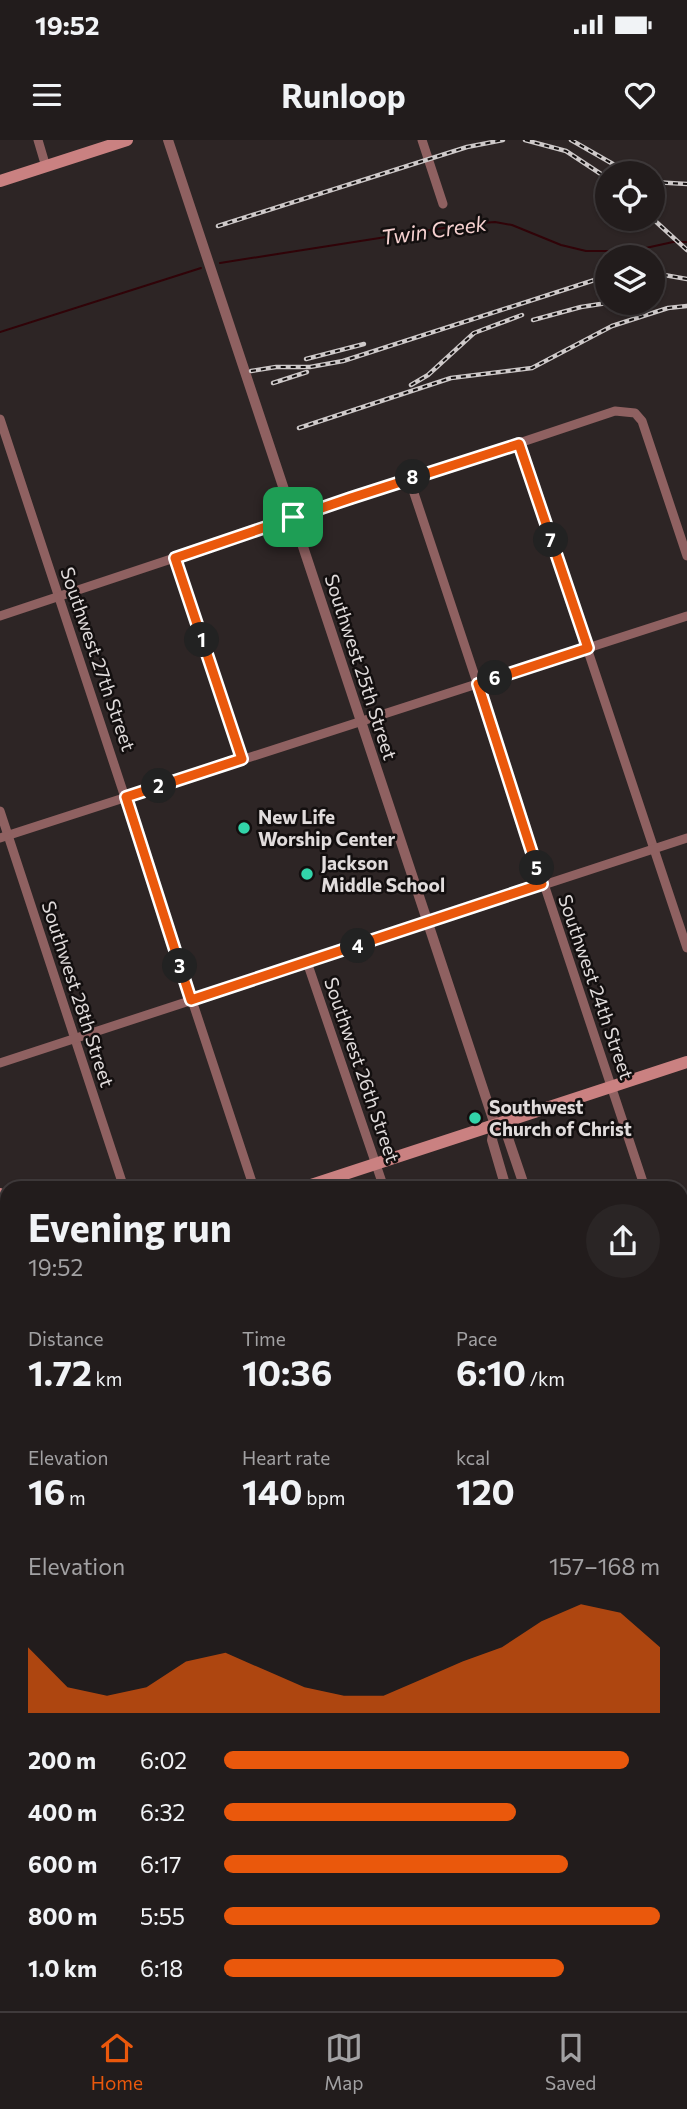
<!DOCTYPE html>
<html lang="en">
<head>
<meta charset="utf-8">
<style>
	:root { --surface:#221c1c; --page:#2a2525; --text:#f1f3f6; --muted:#a2a1a3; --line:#3f3a3b; --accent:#ea580c }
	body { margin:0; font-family:Commissioner,sans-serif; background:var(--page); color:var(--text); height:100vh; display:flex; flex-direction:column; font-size:26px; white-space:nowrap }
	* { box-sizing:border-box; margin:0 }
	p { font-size:23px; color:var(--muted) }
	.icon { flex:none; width:38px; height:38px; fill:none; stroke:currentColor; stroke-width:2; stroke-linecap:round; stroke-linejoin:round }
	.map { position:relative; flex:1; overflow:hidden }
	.side { position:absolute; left:0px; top:1041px; width:688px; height:831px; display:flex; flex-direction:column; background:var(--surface); border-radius:21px 21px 0 0; box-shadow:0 2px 5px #0004,0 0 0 2px var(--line) }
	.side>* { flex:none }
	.tools { position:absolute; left:595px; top:21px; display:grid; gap:14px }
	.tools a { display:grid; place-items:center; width:70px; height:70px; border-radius:50%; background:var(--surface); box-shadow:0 2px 5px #0004,0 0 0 2px var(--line); font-size:35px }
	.pin { position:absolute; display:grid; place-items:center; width:60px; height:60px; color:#fff; margin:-30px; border-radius:14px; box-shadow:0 4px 10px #0006 }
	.km { position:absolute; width:35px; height:35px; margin:-18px; border-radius:50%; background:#222; color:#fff; font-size:19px; line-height:35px; text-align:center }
	.round { display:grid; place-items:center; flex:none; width:74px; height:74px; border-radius:37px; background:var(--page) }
	.headline { display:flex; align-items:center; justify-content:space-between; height:119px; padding:0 28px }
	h1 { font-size:38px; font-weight:700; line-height:52px }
	.metrics { display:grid; grid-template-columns:repeat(3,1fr); gap:10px; height:119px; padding:7px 28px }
	.metrics div { display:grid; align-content:center }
	.metrics b { font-size:35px; font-weight:700 }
	.metrics small { font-size:19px; font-weight:400 }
	.metrics p { font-size:19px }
	.chart { height:196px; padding:14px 28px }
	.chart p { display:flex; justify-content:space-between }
	.chart svg { width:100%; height:126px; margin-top:7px; fill:var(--accent); opacity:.7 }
	ul { padding:0 28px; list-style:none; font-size:23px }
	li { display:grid; grid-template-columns:112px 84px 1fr; align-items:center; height:52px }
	li i { height:18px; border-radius:9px; background:var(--accent) }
	.status { display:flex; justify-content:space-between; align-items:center; height:49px; padding:0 35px; background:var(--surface); direction:ltr }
	.status svg { height:19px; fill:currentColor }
	header { display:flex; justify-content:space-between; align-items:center; height:91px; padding:0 28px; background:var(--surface); font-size:32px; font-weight:700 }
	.tabs { display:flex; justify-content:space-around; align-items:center; height:98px; border-top:2px solid var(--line); background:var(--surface); font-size:19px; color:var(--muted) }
	.tabs a { display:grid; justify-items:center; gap:4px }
	.tabs .active { color:var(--accent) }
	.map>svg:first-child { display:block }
	.green { fill:#623a3a }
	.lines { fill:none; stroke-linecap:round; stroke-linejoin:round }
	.stream { stroke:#300308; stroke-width:2 }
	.minor { stroke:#8f6161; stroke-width:9 }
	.tertiary { stroke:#8f6161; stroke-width:10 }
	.secondary { stroke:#ca8181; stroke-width:12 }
	.rail-casing { stroke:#cec9c9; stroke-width:4.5 }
	.rail { stroke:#130f0f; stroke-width:2; stroke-dasharray:5; stroke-linecap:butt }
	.route-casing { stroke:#fff; stroke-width:14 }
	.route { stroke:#ea580c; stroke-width:9 }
	.poi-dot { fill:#32d4a9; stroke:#130f0f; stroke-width:2.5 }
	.labels { text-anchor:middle; stroke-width:5; stroke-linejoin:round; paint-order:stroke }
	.street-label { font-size:19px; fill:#e1dcdc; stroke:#130f0f }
	.poi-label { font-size:19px; font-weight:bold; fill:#e1dcdc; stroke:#130f0f; text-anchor:start }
	.water-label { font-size:21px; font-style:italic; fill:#f7d2d1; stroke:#130f0f }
</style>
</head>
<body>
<div class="status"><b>19:52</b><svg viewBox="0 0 49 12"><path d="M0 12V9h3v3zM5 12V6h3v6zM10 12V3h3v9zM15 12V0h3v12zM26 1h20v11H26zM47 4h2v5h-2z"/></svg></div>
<header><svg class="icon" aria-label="menu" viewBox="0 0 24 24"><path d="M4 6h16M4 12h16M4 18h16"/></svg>Runloop<svg class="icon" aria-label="heart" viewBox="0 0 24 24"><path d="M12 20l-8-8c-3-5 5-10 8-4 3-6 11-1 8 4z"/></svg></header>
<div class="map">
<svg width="687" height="1871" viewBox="0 0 687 1871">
	<rect width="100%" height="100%" fill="#2d2525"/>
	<g class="green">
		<path d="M 687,1656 L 687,1755 L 681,1752 L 681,1658 Z"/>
		<path d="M 0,1708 L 7,1710 L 7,1811 L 0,1814 Z"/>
	</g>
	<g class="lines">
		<g class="stream">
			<path d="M 220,123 L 469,84 L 495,82 L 512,85 L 561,105 L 586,111 L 632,111 L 673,102 L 687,102"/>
			<path d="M 0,192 L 201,128"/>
			<path d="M 681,1700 L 687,1699"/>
		</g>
		<g class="minor">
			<path d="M 38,0 L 46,27"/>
			<path d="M 422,0 L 443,64"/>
			<path d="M 0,279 L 254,1048"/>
			<path d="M 519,304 L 687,808"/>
			<path d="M 409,338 L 645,1048"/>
			<path d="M 175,418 L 242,619"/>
			<path d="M 0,476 L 615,271 L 635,273 L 642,281 L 687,416"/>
			<path d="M 0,671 L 124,1048"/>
			<path d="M 0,698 L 687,476"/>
			<path d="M 307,822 L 384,1048"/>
			<path d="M 0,923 L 687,698"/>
			<path d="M 681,1149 L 687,1147"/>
			<path d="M 681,1157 L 687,1176"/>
			<path d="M 0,1371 L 7,1369"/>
			<path d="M 681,1373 L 687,1371"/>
			<path d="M 0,1387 L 7,1408"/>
			<path d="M 0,1597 L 7,1595"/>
			<path d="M 0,1704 L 7,1706"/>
			<path d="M 50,1866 L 51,1871"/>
			<path d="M 158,1866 L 160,1871"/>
			<path d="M 395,1866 L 397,1871"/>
			<path d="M 522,1866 L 524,1871"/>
			<path d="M 652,1866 L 654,1871"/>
			<path d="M 537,1871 L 552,1866"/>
		</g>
		<g class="tertiary">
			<path d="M 168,0 L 495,985 L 492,1000 L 506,1048"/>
			<path d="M 495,985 L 507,995 L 525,1048"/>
			<path d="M 0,1146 L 7,1144"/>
			<path d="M 681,1525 L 687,1544"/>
			<path d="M 681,1573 L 687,1592"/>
		</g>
		<g class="secondary">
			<path d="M 0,41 L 127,0"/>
			<path d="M 302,1048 L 687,922"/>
			<path d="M 0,1054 L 7,1075"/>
			<path d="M 681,1597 L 687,1595"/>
			<path d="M 0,1821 L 7,1818"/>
			<path d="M 268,1866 L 270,1871"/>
		</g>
		<defs>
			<g id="rail">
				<path d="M 525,0 L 566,11 L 607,38"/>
				<path d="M 571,0 L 620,28 L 645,33"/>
				<path d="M 653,42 L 687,44"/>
				<path d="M 653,79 L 687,110"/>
				<path d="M 218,86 L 467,7 L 503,0"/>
				<path d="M 653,133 L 687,139"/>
				<path d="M 533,180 L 581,167 L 607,163"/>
				<path d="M 306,219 L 364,204"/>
				<path d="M 251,231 L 276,227 L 310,227 L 343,221 L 607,136"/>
				<path d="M 273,243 L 307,232"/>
				<path d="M 411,245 L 428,235 L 474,193 L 522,175"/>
				<path d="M 299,288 L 451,238 L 532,228 L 612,186 L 668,168 L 687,166"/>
			</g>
		</defs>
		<use href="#rail" class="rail-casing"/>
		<use href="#rail" class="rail"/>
	</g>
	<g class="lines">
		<defs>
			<path id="route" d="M 519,304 L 588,508 L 478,544 L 542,744 L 191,860 L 126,657 L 242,619 L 175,418 L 351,358 Z"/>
		</defs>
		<use href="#route" class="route-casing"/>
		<use href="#route" class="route"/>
	</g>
	<g class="poi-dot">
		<circle cx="244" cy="688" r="7"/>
		<circle cx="307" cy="734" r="7"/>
		<circle cx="475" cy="978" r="7"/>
	</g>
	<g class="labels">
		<g class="street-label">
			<text transform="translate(98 519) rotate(71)" y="7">Southwest 27th Street</text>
			<text transform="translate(361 527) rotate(72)" y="7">Southwest 25th Street</text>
			<text transform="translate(596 847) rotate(71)" y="7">Southwest 24th Street</text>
			<text transform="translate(78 854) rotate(72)" y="7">Southwest 28th Street</text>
			<text transform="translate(362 930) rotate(71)" y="7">Southwest 26th Street</text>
		</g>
		<g class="poi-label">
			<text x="258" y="684">New Life<tspan x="258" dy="22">Worship Center</tspan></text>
			<text x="321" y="730">Jackson<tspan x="321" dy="22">Middle School</tspan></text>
			<text x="489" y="974">Southwest<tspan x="489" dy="22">Church of Christ</tspan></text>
		</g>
		<g class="water-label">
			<text transform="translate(434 91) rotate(-8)" y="7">Twin Creek</text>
		</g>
	</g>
</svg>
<div class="tools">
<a><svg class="icon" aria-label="locate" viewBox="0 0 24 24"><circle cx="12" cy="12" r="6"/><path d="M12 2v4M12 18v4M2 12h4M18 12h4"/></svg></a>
<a><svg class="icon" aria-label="layers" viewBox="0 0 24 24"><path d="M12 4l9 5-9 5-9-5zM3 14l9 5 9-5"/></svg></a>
</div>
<div class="pin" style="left:293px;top:377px;background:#1e9e55"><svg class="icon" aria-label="arrive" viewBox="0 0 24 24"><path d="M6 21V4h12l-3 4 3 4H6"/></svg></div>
<b class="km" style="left:202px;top:500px">1</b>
<b class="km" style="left:159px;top:646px">2</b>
<b class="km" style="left:180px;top:826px">3</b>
<b class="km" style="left:358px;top:806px">4</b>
<b class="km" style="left:537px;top:728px">5</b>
<b class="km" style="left:495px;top:538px">6</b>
<b class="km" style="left:551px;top:400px">7</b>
<b class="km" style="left:413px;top:337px">8</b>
<section class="side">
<div class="headline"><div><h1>Evening run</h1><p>19:52</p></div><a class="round"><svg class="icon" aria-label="share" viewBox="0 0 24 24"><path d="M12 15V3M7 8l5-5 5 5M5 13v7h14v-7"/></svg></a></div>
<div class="metrics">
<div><p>Distance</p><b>1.72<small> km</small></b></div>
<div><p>Time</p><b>10:36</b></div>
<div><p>Pace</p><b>6:10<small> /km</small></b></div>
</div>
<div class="metrics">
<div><p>Elevation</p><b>16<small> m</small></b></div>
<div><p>Heart rate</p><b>140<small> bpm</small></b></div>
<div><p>kcal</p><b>120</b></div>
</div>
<div class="chart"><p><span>Elevation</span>157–168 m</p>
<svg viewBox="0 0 160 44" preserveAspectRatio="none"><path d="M0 44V21L10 35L20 38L30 35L40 26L50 23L60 29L70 35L80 38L90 38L100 32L110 26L120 21L130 12L140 6L150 9L160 21V44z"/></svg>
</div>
<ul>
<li><b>200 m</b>6:02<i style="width:93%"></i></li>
<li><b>400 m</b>6:32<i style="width:67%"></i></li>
<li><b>600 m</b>6:17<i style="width:79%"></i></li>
<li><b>800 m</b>5:55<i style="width:100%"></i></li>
<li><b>1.0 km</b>6:18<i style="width:78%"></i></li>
</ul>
</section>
</div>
<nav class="tabs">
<a class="active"><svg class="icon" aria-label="home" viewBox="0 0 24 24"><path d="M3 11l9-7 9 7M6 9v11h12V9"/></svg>Home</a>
<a><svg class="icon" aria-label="map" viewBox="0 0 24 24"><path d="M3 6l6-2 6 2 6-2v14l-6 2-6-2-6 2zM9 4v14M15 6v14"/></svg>Map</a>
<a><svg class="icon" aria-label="saved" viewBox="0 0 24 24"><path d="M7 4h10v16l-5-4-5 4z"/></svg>Saved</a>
</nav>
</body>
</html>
